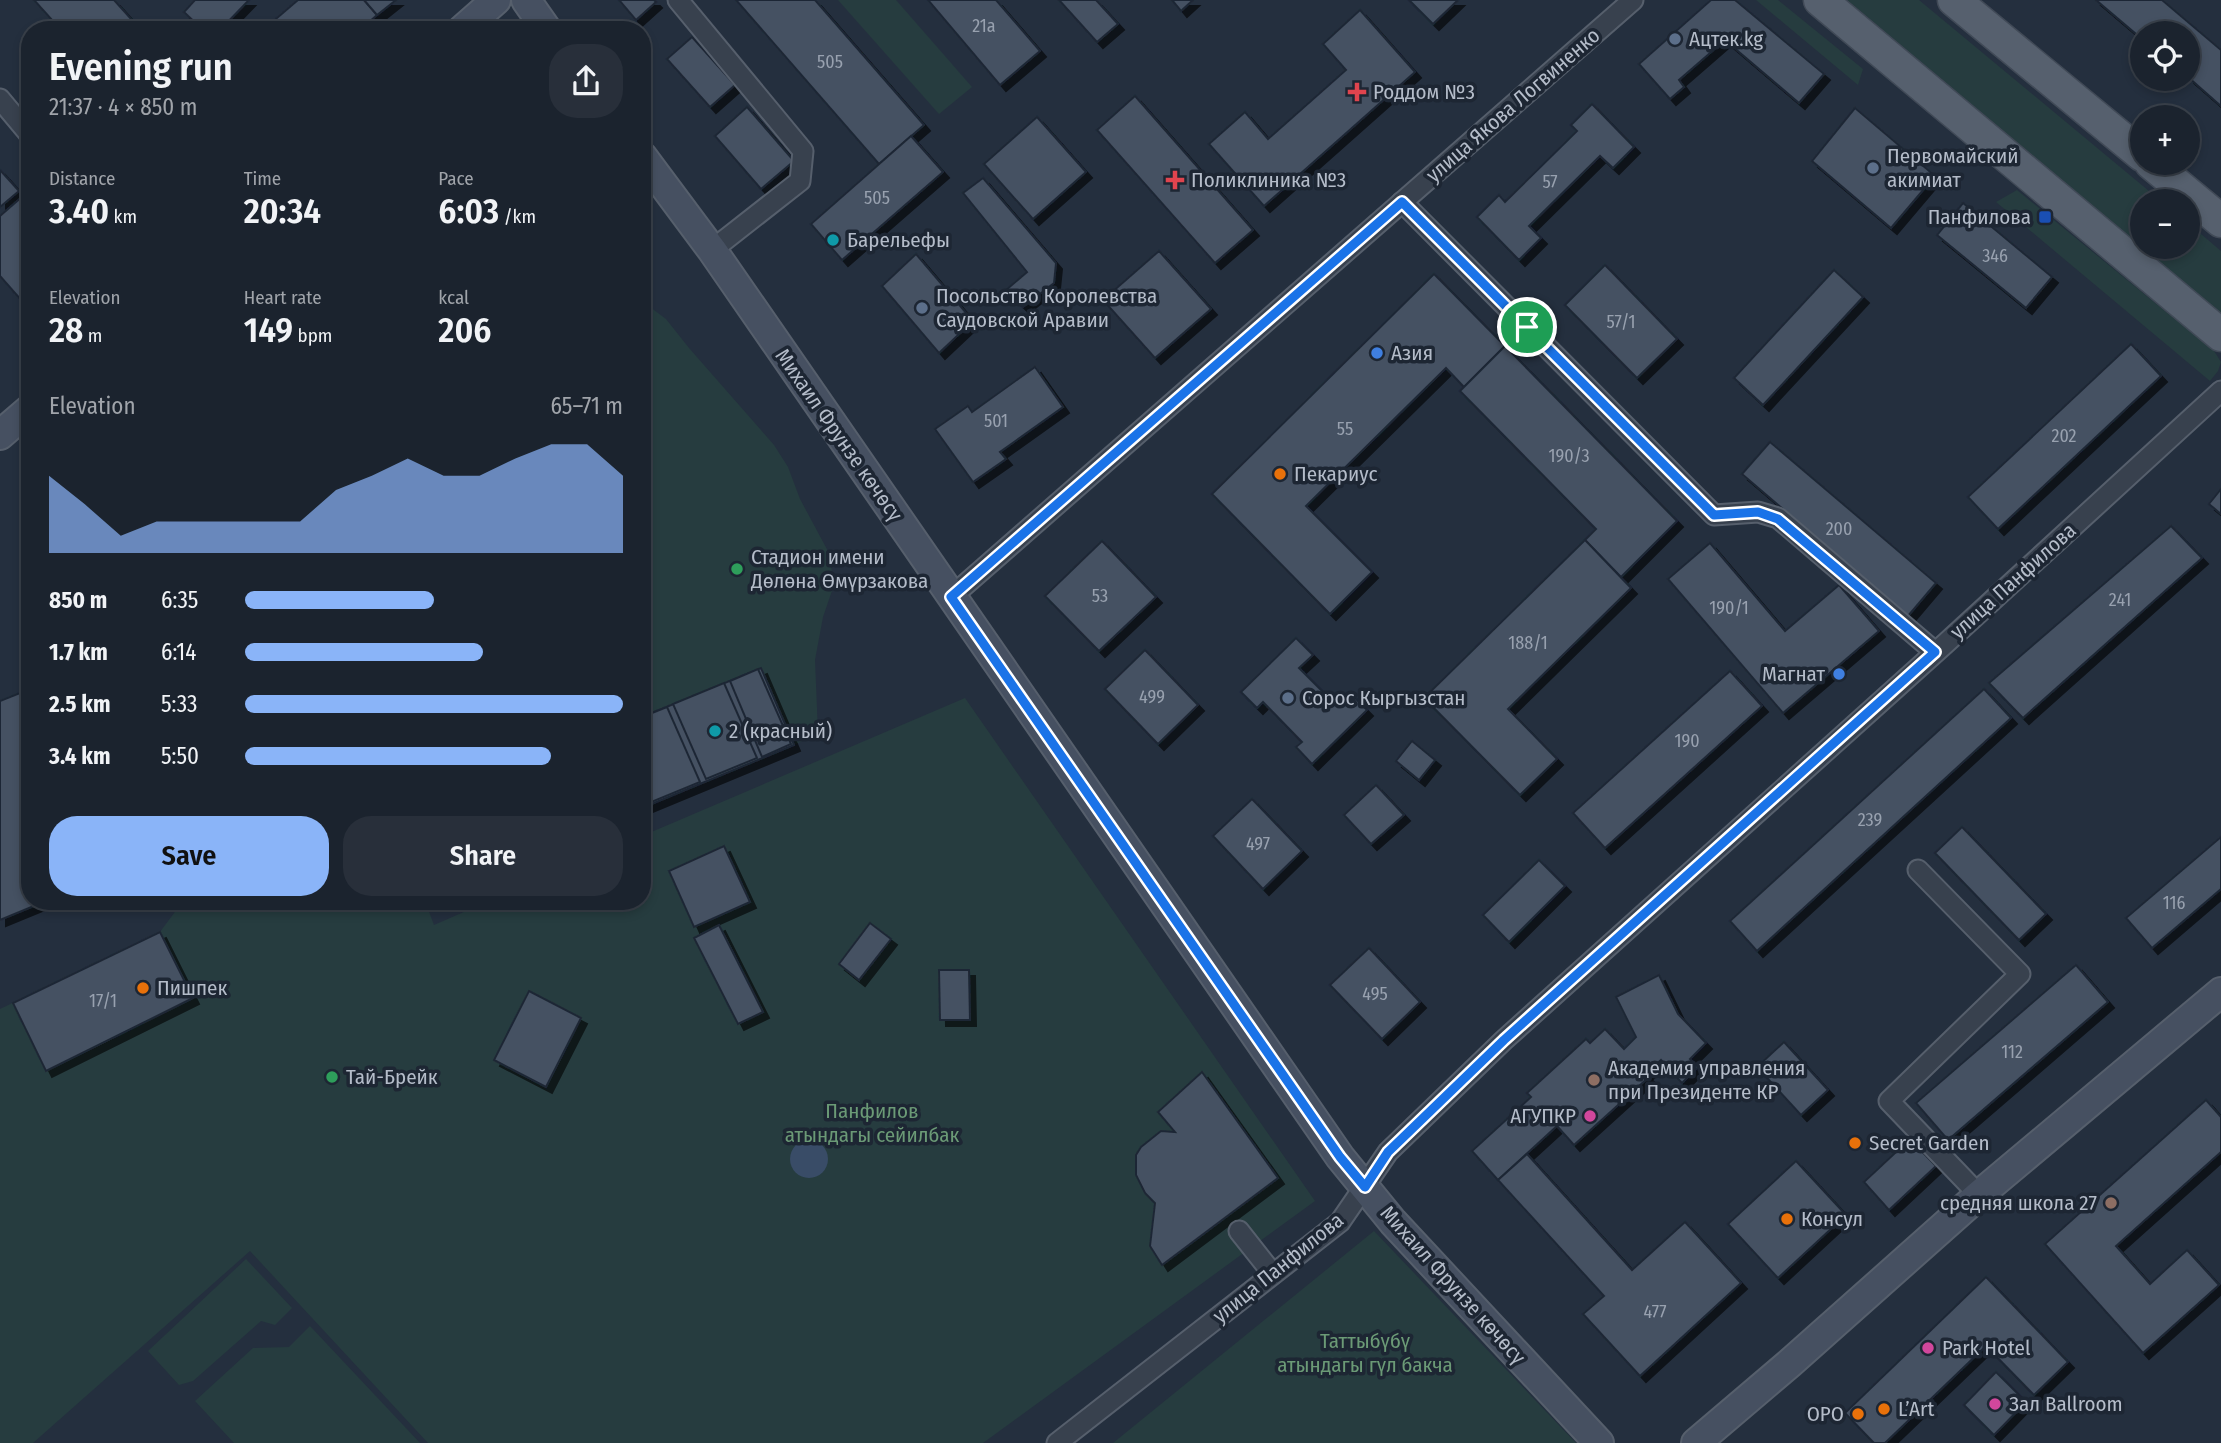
<!DOCTYPE html>
<html lang="en">
<head>
<meta charset="utf-8">
<style>
	:root { --surface:#1b232e; --page:#282f3a; --text:#f1f3f6; --muted:#a0a4aa; --line:#39404a; --accent:#8ab4f8 }
	body { margin:0; font-family:"Fira Sans Condensed",sans-serif; background:var(--page); color:var(--text); height:100vh; display:flex; flex-direction:column; font-size:26px; white-space:nowrap }
	* { box-sizing:border-box; margin:0 }
	p { font-size:23px; color:var(--muted) }
	.icon { flex:none; width:38px; height:38px; fill:none; stroke:currentColor; stroke-width:2; stroke-linecap:round; stroke-linejoin:round }
	.map { position:relative; flex:1; overflow:hidden }
	.details { position:absolute; left:21px; top:21px; width:630px; height:889px; display:flex; flex-direction:column; background:var(--surface); border-radius:28px; box-shadow:0 4px 10px #0003,0 0 0 2px var(--line) }
	.details>* { flex:none }
	.buttons { position:absolute; left:2130px; top:21px; display:grid; gap:14px }
	.buttons a { display:grid; place-items:center; width:70px; height:70px; border-radius:50%; background:var(--surface); box-shadow:0 4px 10px #0003,0 0 0 2px var(--line); font-size:35px }
	.pin { position:absolute; display:grid; place-items:center; width:60px; height:60px; color:#fff; margin:-30px; border:4px solid #fff; border-radius:50%; box-shadow:0 2px 7px #0007 }
	.round { display:grid; place-items:center; flex:none; width:74px; height:74px; border-radius:28px; background:var(--page) }
	.overview { display:flex; align-items:center; justify-content:space-between; height:119px; padding:0 28px }
	h1 { font-size:38px; font-weight:600; line-height:52px }
	.stats { display:grid; grid-template-columns:repeat(3,1fr); gap:10px; height:119px; padding:7px 28px }
	.stats div { display:grid; align-content:center }
	.stats b { font-size:35px; font-weight:600 }
	.stats small { font-size:19px; font-weight:400 }
	.stats p { font-size:19px }
	.chart { height:196px; padding:14px 28px }
	.chart p { display:flex; justify-content:space-between }
	.chart svg { width:100%; height:126px; margin-top:7px; fill:var(--accent); opacity:.7 }
	.cta { display:flex; gap:14px; margin-top:auto; padding:14px 28px }
	.cta a { flex:1; height:80px; border-radius:28px; background:var(--accent); color:#111; font-size:28px; font-weight:600; line-height:80px; text-align:center }
	.cta a+a { background:var(--page); color:var(--text) }
	ul { padding:0 28px; list-style:none; font-size:23px }
	li { display:grid; grid-template-columns:112px 84px 1fr; align-items:center; height:52px }
	li i { height:18px; border-radius:9px; background:var(--accent) }
	.map>svg:first-child { display:block }
	.green { fill:#263c3f }
	.water { fill:#394c67 }
	.building { fill:#455162; stroke:#1f2835; stroke-width:2; filter:url(#shadow) }
	.lines { fill:none; stroke-linecap:round; stroke-linejoin:round }
	.street-casing { stroke:#565f6c; stroke-width:23 }
	.secondary-casing { stroke:#565f6c; stroke-width:32 }
	.primary-casing { stroke:#414a57; stroke-width:35 }
	.street { stroke:#38414e; stroke-width:19 }
	.secondary { stroke:#465061; stroke-width:28 }
	.primary { stroke:#56606e; stroke-width:32 }
	.route-casing { stroke:#fff; stroke-width:14 }
	.route { stroke:#1a73e8; stroke-width:9 }
	.service-dot { fill:#5c6f8a; stroke:#1d2633; stroke-width:2.5 }
	.health-dot { fill:#e0444e; stroke:#1d2633; stroke-width:2.5 }
	.transit-dot { fill:#1a4fb4; stroke:#1d2633; stroke-width:2.5 }
	.culture-dot { fill:#0f9aa8; stroke:#1d2633; stroke-width:2.5 }
	.shop-dot { fill:#3f7fe0; stroke:#1d2633; stroke-width:2.5 }
	.food-dot { fill:#e8710a; stroke:#1d2633; stroke-width:2.5 }
	.leisure-dot { fill:#2e9e5b; stroke:#1d2633; stroke-width:2.5 }
	.education-dot { fill:#8d6e63; stroke:#1d2633; stroke-width:2.5 }
	.hotel-dot { fill:#d1479c; stroke:#1d2633; stroke-width:2.5 }
	.labels { text-anchor:middle; stroke-width:7; stroke-linejoin:round; paint-order:stroke }
	.number-label { font-size:18px; fill:#98a1af }
	.poi-label { font-size:21px; fill:#b4bcc9; stroke:#1d2633; text-anchor:start }
	.street-label { font-size:21px; fill:#b4bcc9; stroke:#1d2633 }
	.park-label { font-size:21px; fill:#6b9a76; stroke:#1d2633 }
</style>
</head>
<body>
<div class="map">
<svg width="2221" height="1443" viewBox="0 0 2221 1443">
	<defs>
		<filter id="shadow"><feDropShadow dx="6" dy="6" stdDeviation="0" flood-color="#0009"/></filter>
	</defs>
	<rect width="100%" height="100%" fill="#242f3e"/>
	<g class="green">
		<path d="M 838,0 L 896,0 L 972,87 L 939,114 Z"/>
		<path d="M 1756,0 L 1778,0 L 1863,69 L 1858,85 Z"/>
		<path d="M 1847,0 L 1919,0 L 2161,201 L 2142,201 L 2142,247 L 2188,247 L 2188,223 L 2221,251 L 2221,313 Z"/>
		<path d="M 2017,190 L 2214,351 L 2221,362 L 2218,371 L 2210,381 L 1996,202 Z"/>
		<path d="M 642,301 L 666,319 L 689,348 L 774,445 L 788,467 L 800,499 L 829,553 L 834,585 L 823,617 L 815,660 L 818,733 L 794,745 L 642,808 Z"/>
		<path d="M 965,698 L 1315,1201 L 983,1443 L 428,1443 L 250,1251 L 33,1443 L 0,1443 L 0,1009 L 160,932 L 183,901 L 425,901 L 434,925 L 489,901 L 642,901 L 642,836 Z"/>
		<path d="M 1374,1231 L 1576,1443 L 1113,1443 Z"/>
		<path d="M 246,1259 L 292,1308 L 275,1325 L 261,1321 L 193,1381 L 179,1385 L 148,1351 Z"/>
		<path d="M 310,1326 L 420,1443 L 234,1443 L 195,1401 L 253,1348 L 289,1347 Z"/>
	</g>
	<circle class="water" cx="809" cy="1159" r="19"/>
	<g class="building">
		<path d="M 34,0 L 114,0 L 141,30 L 61,30 Z"/>
		<path d="M 195,0 L 249,0 L 220,30 L 203,30 L 184,12 Z"/>
		<path d="M 298,0 L 364,0 L 377,15 L 360,30 L 263,30 Z"/>
		<path d="M 364,0 L 396,0 L 377,15 Z"/>
		<path d="M 619,0 L 654,0 L 656,2 L 636,20 Z"/>
		<path d="M 736,0 L 815,0 L 924,125 L 879,164 Z"/>
		<path d="M 928,0 L 996,0 L 1040,51 L 1000,85 Z"/>
		<path d="M 1059,0 L 1096,0 L 1118,24 L 1097,42 Z"/>
		<path d="M 1172,0 L 1193,0 L 1181,11 Z"/>
		<path d="M 1409,0 L 1458,0 L 1433,24 Z"/>
		<path d="M 1711,0 L 1735,0 L 1824,74 L 1799,103 L 1725,40 L 1679,80 L 1684,87 L 1670,99 L 1639,64 Z"/>
		<path d="M 2096,0 L 2162,0 L 2221,50 L 2221,106 L 2188,77 L 2188,33 L 2142,33 L 2142,39 Z"/>
		<path d="M 1360,10 L 1415,72 L 1264,206 L 1209,144 L 1245,112 L 1268,139 L 1346,70 L 1323,44 Z"/>
		<path d="M 692,37 L 735,85 L 710,107 L 667,59 Z"/>
		<path d="M 1135,96 L 1253,230 L 1215,263 L 1097,130 Z"/>
		<path d="M 1592,104 L 1634,147 L 1613,168 L 1600,156 L 1529,226 L 1541,238 L 1519,260 L 1477,217 L 1499,195 L 1505,202 L 1577,131 L 1571,125 Z"/>
		<path d="M 747,107 L 794,161 L 761,189 L 715,136 Z"/>
		<path d="M 1855,108 L 1935,176 L 1891,228 L 1812,161 Z"/>
		<path d="M 1037,117 L 1086,172 L 1033,219 L 984,164 Z"/>
		<path d="M 911,136 L 943,172 L 842,260 L 811,224 Z"/>
		<path d="M 0,170 L 19,191 L 0,207 Z"/>
		<path d="M 983,178 L 1056,263 L 1054,283 L 1023,307 L 1006,290 L 1027,272 L 963,193 Z"/>
		<path d="M 23,196 L 30,204 L 30,294 L 22,301 L 0,276 L 0,216 Z"/>
		<path d="M 1963,203 L 2052,277 L 2026,308 L 1937,235 Z"/>
		<path d="M 1159,251 L 1211,309 L 1155,358 L 1103,300 Z"/>
		<path d="M 916,254 L 973,321 L 939,353 L 882,286 Z"/>
		<path d="M 1605,265 L 1677,339 L 1637,378 L 1565,305 Z"/>
		<path d="M 1834,270 L 1863,297 L 1763,405 L 1734,378 Z"/>
		<path d="M 1434,274 L 1505,346 L 1464,387 L 1446,368 L 1306,506 L 1372,572 L 1330,614 L 1212,494 Z"/>
		<path d="M 2131,344 L 2161,376 L 1998,529 L 1968,497 Z"/>
		<path d="M 1505,346 L 1677,521 L 1621,577 L 1585,540 L 1596,529 L 1460,391 Z"/>
		<path d="M 1035,367 L 1063,407 L 1000,452 L 1006,459 L 973,482 L 935,429 L 968,406 L 972,412 Z"/>
		<path d="M 1770,442 L 1936,583 L 1908,616 L 1742,474 Z"/>
		<path d="M 2221,489 L 2221,514 L 2209,504 Z"/>
		<path d="M 2171,526 L 2202,558 L 2023,718 L 1989,683 Z"/>
		<path d="M 1585,540 L 1631,588 L 1508,709 L 1557,759 L 1520,795 L 1424,698 Z"/>
		<path d="M 1102,541 L 1156,597 L 1099,651 L 1045,596 Z"/>
		<path d="M 1710,543 L 1785,631 L 1839,585 L 1879,631 L 1783,713 L 1668,579 Z"/>
		<path d="M 1296,638 L 1313,655 L 1299,668 L 1338,707 L 1351,694 L 1367,710 L 1312,764 L 1296,747 L 1302,742 L 1263,702 L 1257,708 L 1241,692 Z"/>
		<path d="M 1145,650 L 1198,705 L 1158,744 L 1105,689 Z"/>
		<path d="M 761,668 L 794,745 L 642,808 L 642,717 Z"/>
		<path d="M 758,669 L 791,744 L 762,757 L 730,681 Z"/>
		<path d="M 1730,671 L 1762,706 L 1605,848 L 1573,813 Z"/>
		<path d="M 724,683 L 757,758 L 706,779 L 673,704 Z"/>
		<path d="M 30,689 L 30,901 L 46,901 L 0,920 L 0,701 Z"/>
		<path d="M 1984,689 L 2011,718 L 1757,951 L 1730,921 Z"/>
		<path d="M 667,707 L 700,782 L 649,803 L 642,788 L 642,717 Z"/>
		<path d="M 1412,741 L 1435,760 L 1419,780 L 1396,761 Z"/>
		<path d="M 1376,785 L 1404,815 L 1371,844 L 1344,815 Z"/>
		<path d="M 1252,799 L 1302,851 L 1263,889 L 1213,836 Z"/>
		<path d="M 1962,827 L 2046,914 L 2019,940 L 1935,853 Z"/>
		<path d="M 2221,837 L 2221,889 L 2152,948 L 2126,918 Z"/>
		<path d="M 724,846 L 750,902 L 694,927 L 669,871 Z"/>
		<path d="M 1539,860 L 1565,886 L 1509,942 L 1483,915 Z"/>
		<path d="M 870,923 L 891,939 L 859,980 L 839,964 Z"/>
		<path d="M 719,925 L 763,1012 L 738,1024 L 694,938 Z"/>
		<path d="M 160,932 L 193,998 L 46,1071 L 13,1003 Z"/>
		<path d="M 1369,948 L 1420,1002 L 1382,1039 L 1330,985 Z"/>
		<path d="M 2076,965 L 2108,1002 L 1948,1140 L 1916,1103 Z"/>
		<path d="M 939,970 L 969,970 L 970,1020 L 940,1020 Z"/>
		<path d="M 1659,975 L 1678,1014 L 1706,1043 L 1690,1059 L 1698,1067 L 1682,1083 L 1661,1060 L 1646,1074 L 1649,1077 L 1574,1145 L 1557,1126 L 1498,1180 L 1472,1151 L 1531,1097 L 1527,1093 L 1586,1039 L 1590,1043 L 1605,1029 L 1624,1049 L 1636,1037 L 1616,997 Z"/>
		<path d="M 529,991 L 581,1018 L 546,1087 L 494,1060 Z"/>
		<path d="M 1784,1042 L 1828,1090 L 1801,1115 L 1757,1067 Z"/>
		<path d="M 1202,1072 L 1278,1178 L 1162,1265 L 1150,1246 L 1155,1203 L 1145,1193 L 1136,1175 L 1136,1155 L 1141,1147 L 1161,1131 L 1175,1132 L 1158,1112 Z"/>
		<path d="M 2206,1100 L 2221,1117 L 2221,1152 L 2116,1246 L 2150,1284 L 2187,1250 L 2219,1285 L 2143,1353 L 2045,1244 Z"/>
		<path d="M 1910,1139 L 1936,1166 L 1889,1210 L 1864,1182 Z"/>
		<path d="M 1527,1154 L 1632,1270 L 1685,1222 L 1741,1283 L 1640,1376 L 1583,1314 L 1604,1296 L 1498,1180 Z"/>
		<path d="M 1796,1161 L 1846,1215 L 1778,1278 L 1728,1224 Z"/>
		<path d="M 1986,1277 L 2068,1362 L 2034,1395 L 1986,1346 L 1885,1443 L 1874,1443 L 1845,1413 Z"/>
		<path d="M 1996,1372 L 2026,1402 L 1994,1435 L 1964,1405 Z"/>
	</g>
	<g class="lines">
		<defs>
			<g id="street">
				<path d="M 678,0 L 803,151 L 800,181 L 712,250"/>
				<path d="M 0,99 L 30,135"/>
				<path d="M 1402,202 L 1714,515 L 1758,512 L 1778,518 L 1935,652"/>
				<path d="M 951,597 L 1633,0"/>
				<path d="M 1918,870 L 2020,974 L 1889,1101 L 1979,1195"/>
				<path d="M 1239,1231 L 1273,1274"/>
				<path d="M 1057,1443 L 1340,1222 L 1388,1152 L 1504,1040 L 1946,643 L 2221,391"/>
			</g>
			<g id="secondary">
				<path d="M 526,0 L 547,30"/>
				<path d="M 462,30 L 496,0"/>
				<path d="M 642,156 L 712,250 L 1340,1157 L 1393,1222 L 1599,1443"/>
				<path d="M 0,435 L 30,409"/>
				<path d="M 1696,1443 L 1790,1363 L 1979,1195 L 2221,992"/>
			</g>
			<g id="primary">
				<path d="M 1820,0 L 2221,335"/>
				<path d="M 1954,0 L 2142,155"/>
				<path d="M 2151,163 L 2221,221"/>
			</g>
		</defs>
		<use href="#street" class="street-casing"/>
		<use href="#secondary" class="secondary-casing"/>
		<use href="#primary" class="primary-casing"/>
		<use href="#street" class="street"/>
		<use href="#secondary" class="secondary"/>
		<use href="#primary" class="primary"/>
	</g>
	<g class="lines">
		<defs>
			<path id="route" d="M 1402,202 L 1714,515 L 1758,512 L 1778,519 L 1935,652 L 1504,1040 L 1388,1152 L 1365,1187 L 1340,1157 L 951,597 Z"/>
		</defs>
		<use href="#route" class="route-casing"/>
		<use href="#route" class="route"/>
	</g>
	<g class="service-dot">
		<circle cx="1675" cy="39" r="7"/>
		<circle cx="1873" cy="168" r="7"/>
		<circle cx="922" cy="308" r="7"/>
		<circle cx="1288" cy="698" r="7"/>
	</g>
	<g class="health-dot">
		<path d="M1353.5 81.5h7v7h7v7h-7v7h-7v-7h-7v-7h7z"/>
		<path d="M1171.5 169.5h7v7h7v7h-7v7h-7v-7h-7v-7h7z"/>
	</g>
	<rect class="transit-dot" x="2038" y="210" width="14" height="14" rx="3.5"/>
	<g class="culture-dot">
		<circle cx="833" cy="240" r="7"/>
		<circle cx="715" cy="731" r="7"/>
	</g>
	<g class="shop-dot">
		<circle cx="1377" cy="353" r="7"/>
		<circle cx="1839" cy="674" r="7"/>
	</g>
	<g class="food-dot">
		<circle cx="1280" cy="474" r="7"/>
		<circle cx="143" cy="988" r="7"/>
		<circle cx="1855" cy="1143" r="7"/>
		<circle cx="1787" cy="1219" r="7"/>
		<circle cx="1884" cy="1409" r="7"/>
		<circle cx="1858" cy="1414" r="7"/>
	</g>
	<g class="leisure-dot">
		<circle cx="737" cy="569" r="7"/>
		<circle cx="332" cy="1077" r="7"/>
	</g>
	<g class="education-dot">
		<circle cx="1594" cy="1080" r="7"/>
		<circle cx="2111" cy="1203" r="7"/>
	</g>
	<g class="hotel-dot">
		<circle cx="1590" cy="1116" r="7"/>
		<circle cx="1928" cy="1348" r="7"/>
		<circle cx="1995" cy="1404" r="7"/>
	</g>
	<g class="labels">
		<g class="number-label">
			<text x="984" y="32">21а</text>
			<text x="830" y="68">505</text>
			<text x="1550" y="188">57</text>
			<text x="877" y="204">505</text>
			<text x="1995" y="262">346</text>
			<text x="1621" y="328">57/1</text>
			<text x="996" y="427">501</text>
			<text x="1345" y="435">55</text>
			<text x="2064" y="442">202</text>
			<text x="1569" y="462">190/3</text>
			<text x="1839" y="535">200</text>
			<text x="1100" y="602">53</text>
			<text x="2120" y="606">241</text>
			<text x="1729" y="614">190/1</text>
			<text x="1528" y="649">188/1</text>
			<text x="1152" y="703">499</text>
			<text x="1687" y="747">190</text>
			<text x="1870" y="826">239</text>
			<text x="1258" y="850">497</text>
			<text x="2174" y="909">116</text>
			<text x="1375" y="1000">495</text>
			<text x="103" y="1007">17/1</text>
			<text x="2012" y="1058">112</text>
			<text x="1655" y="1318">477</text>
		</g>
		<g class="poi-label">
			<text x="1689" y="46">Ацтек.kg</text>
			<text x="1373" y="99">Роддом №3</text>
			<text x="1887" y="163">Первомайский<tspan x="1887" dy="24">акимиат</tspan></text>
			<text x="1191" y="187">Поликлиника №3</text>
			<text x="2031" y="224" text-anchor="end">Панфилова</text>
			<text x="847" y="247">Барельефы</text>
			<text x="936" y="303">Посольство Королевства<tspan x="936" dy="24">Саудовской Аравии</tspan></text>
			<text x="1391" y="360">Азия</text>
			<text x="1294" y="481">Пекариус</text>
			<text x="751" y="564">Стадион имени<tspan x="751" dy="24">Дөлөна Өмүрзакова</tspan></text>
			<text x="1825" y="681" text-anchor="end">Магнат</text>
			<text x="1302" y="705">Сорос Кыргызстан</text>
			<text x="729" y="738">2 (красный)</text>
			<text x="157" y="995">Пишпек</text>
			<text x="1608" y="1075">Академия управления<tspan x="1608" dy="24">при Президенте КР</tspan></text>
			<text x="346" y="1084">Тай-Брейк</text>
			<text x="1576" y="1123" text-anchor="end">АГУПКР</text>
			<text x="1869" y="1150">Secret Garden</text>
			<text x="2097" y="1210" text-anchor="end">средняя школа 27</text>
			<text x="1801" y="1226">Консул</text>
			<text x="1942" y="1355">Park Hotel</text>
			<text x="2009" y="1411">Зал Ballroom</text>
			<text x="1898" y="1416">L’Art</text>
			<text x="1844" y="1421" text-anchor="end">ОРО</text>
		</g>
		<g class="street-label">
			<text transform="translate(1513 105) rotate(-41)" y="7">улица Якова Логвиненко</text>
			<text transform="translate(839 435) rotate(55)" y="7">Михаил Фрунзе көчөсү</text>
			<text transform="translate(2013 581) rotate(-42)" y="7">улица Панфилова</text>
			<text transform="translate(1278 1268) rotate(-39)" y="7">улица Панфилова</text>
			<text transform="translate(1453 1285) rotate(48)" y="7">Михаил Фрунзе көчөсү</text>
		</g>
		<g class="park-label">
			<text x="872" y="1118">Панфилов<tspan x="872" dy="24">атындагы сейилбак</tspan></text>
			<text x="1365" y="1348">Таттыбүбү<tspan x="1365" dy="24">атындагы гүл бакча</tspan></text>
		</g>
	</g>
</svg>
<div class="buttons">
<a><svg class="icon" aria-label="locate" viewBox="0 0 24 24"><circle cx="12" cy="12" r="6"/><path d="M12 2v4M12 18v4M2 12h4M18 12h4"/></svg></a>
<a>+</a>
<a>−</a>
</div>
<div class="pin" style="left:1527px;top:327px;background:#1e9e55"><svg class="icon" aria-label="arrive" viewBox="0 0 24 24"><path d="M6 21V4h12l-3 4 3 4H6"/></svg></div>
<section class="details">
<div class="overview"><div><h1>Evening run</h1><p>21:37 · 4 × 850 m</p></div><a class="round"><svg class="icon" aria-label="share" viewBox="0 0 24 24"><path d="M12 15V3M7 8l5-5 5 5M5 13v7h14v-7"/></svg></a></div>
<div class="stats">
<div><p>Distance</p><b>3.40<small> km</small></b></div>
<div><p>Time</p><b>20:34</b></div>
<div><p>Pace</p><b>6:03<small> /km</small></b></div>
</div>
<div class="stats">
<div><p>Elevation</p><b>28<small> m</small></b></div>
<div><p>Heart rate</p><b>149<small> bpm</small></b></div>
<div><p>kcal</p><b>206</b></div>
</div>
<div class="chart"><p><span>Elevation</span>65–71 m</p>
<svg viewBox="0 0 160 44" preserveAspectRatio="none"><path d="M0 44V17L10 27L20 38L30 33L40 33L50 33L60 33L70 33L80 22L90 17L100 11L110 17L120 17L130 11L140 6L150 6L160 17V44z"/></svg>
</div>
<ul>
<li><b>850 m</b>6:35<i style="width:50%"></i></li>
<li><b>1.7 km</b>6:14<i style="width:63%"></i></li>
<li><b>2.5 km</b>5:33<i style="width:100%"></i></li>
<li><b>3.4 km</b>5:50<i style="width:81%"></i></li>
</ul>
<div class="cta"><a>Save</a><a>Share</a></div>
</section>
</div>
</body>
</html>
